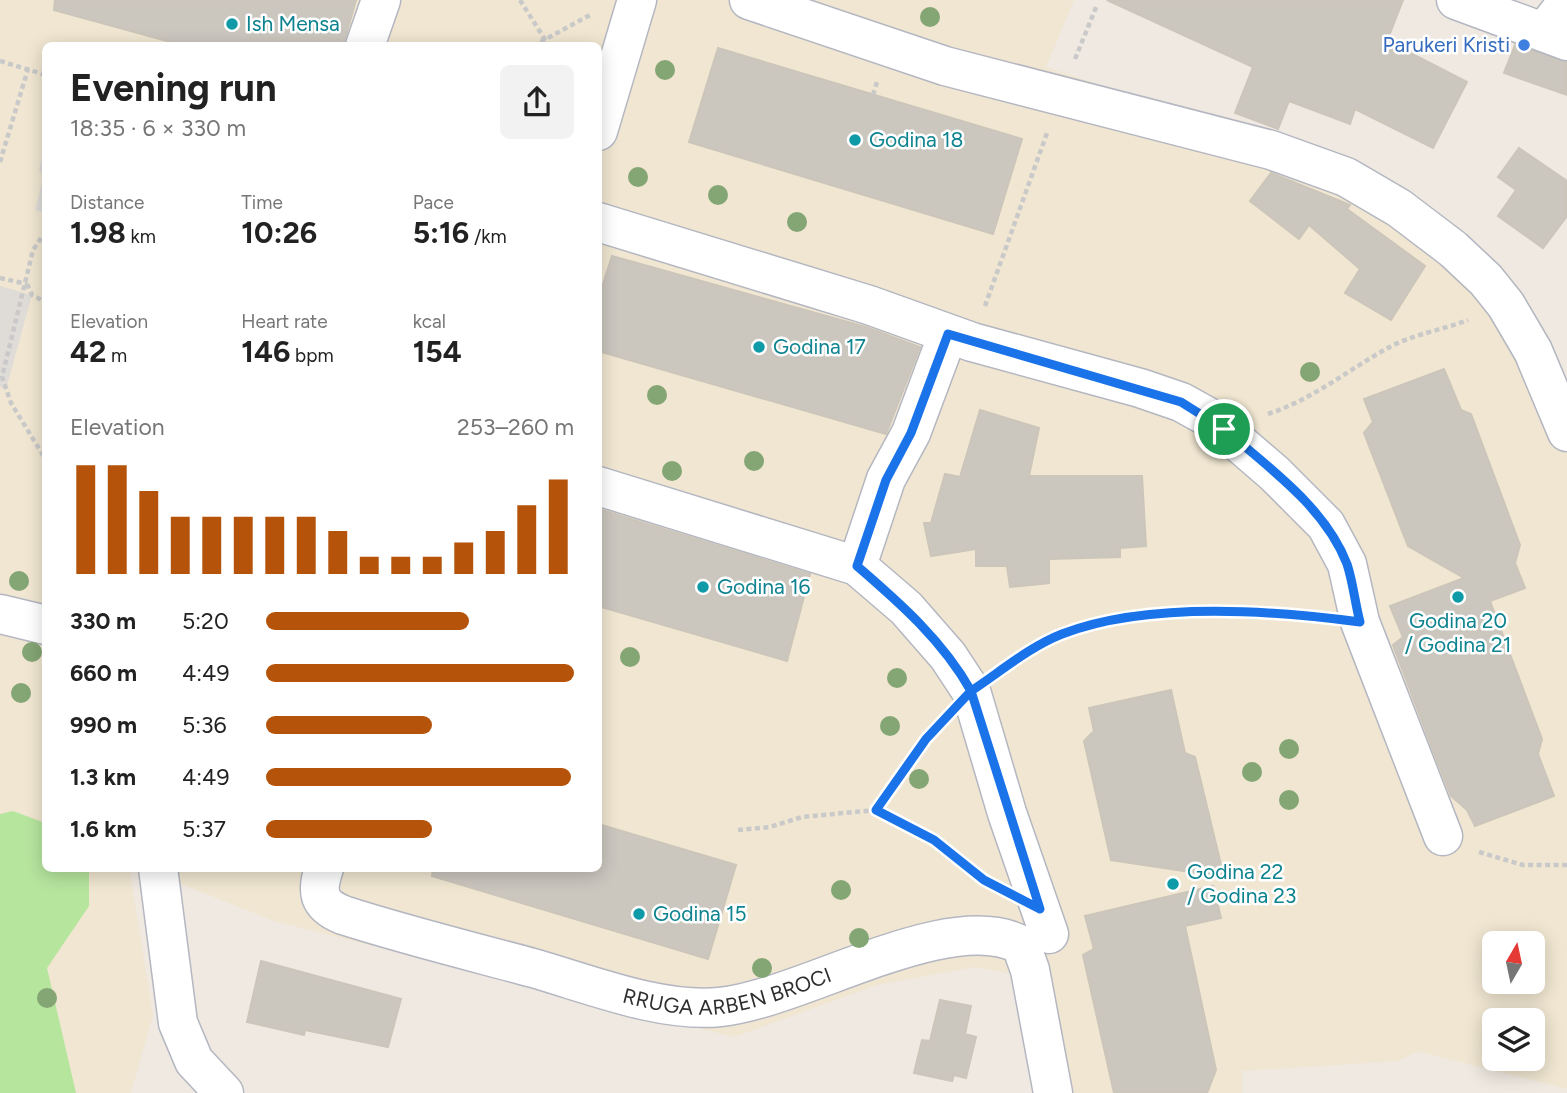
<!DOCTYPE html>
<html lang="en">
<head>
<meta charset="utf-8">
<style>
	:root { --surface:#fff; --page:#f2f2f2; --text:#222; --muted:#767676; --accent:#b45309 }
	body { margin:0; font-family:Figtree,sans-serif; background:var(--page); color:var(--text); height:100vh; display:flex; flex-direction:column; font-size:26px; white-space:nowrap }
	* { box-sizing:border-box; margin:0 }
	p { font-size:23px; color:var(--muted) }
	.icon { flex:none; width:38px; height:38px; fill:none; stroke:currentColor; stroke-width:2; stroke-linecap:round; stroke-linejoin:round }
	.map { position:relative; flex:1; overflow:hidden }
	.drawer { position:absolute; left:42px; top:42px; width:560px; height:830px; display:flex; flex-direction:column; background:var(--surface); border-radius:10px; box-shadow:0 4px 18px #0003 }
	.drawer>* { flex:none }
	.needle { width:46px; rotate:9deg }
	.tools { position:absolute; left:1482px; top:931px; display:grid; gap:14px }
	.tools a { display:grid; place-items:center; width:63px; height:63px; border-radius:10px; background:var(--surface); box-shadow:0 4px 18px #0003; font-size:35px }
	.pin { position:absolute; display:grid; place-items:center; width:60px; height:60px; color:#fff; margin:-30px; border:4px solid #fff; border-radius:50%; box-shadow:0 2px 7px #0007 }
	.round { display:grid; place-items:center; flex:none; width:74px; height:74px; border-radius:10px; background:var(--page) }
	.head { display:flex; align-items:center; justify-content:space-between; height:119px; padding:0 28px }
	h1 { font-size:38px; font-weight:700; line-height:52px }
	.figures { display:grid; grid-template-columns:repeat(3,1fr); gap:10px; height:119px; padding:7px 28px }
	.figures div { display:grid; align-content:center }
	.figures b { font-size:30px; font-weight:700 }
	.figures small { font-size:19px; font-weight:400 }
	.figures p { font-size:19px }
	.chart { height:196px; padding:14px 28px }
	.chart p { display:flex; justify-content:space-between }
	.chart svg { width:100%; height:126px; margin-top:7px; stroke:var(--accent); stroke-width:6 }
	ul { padding:0 28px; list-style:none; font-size:23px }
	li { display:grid; grid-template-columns:112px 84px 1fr; align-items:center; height:52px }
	li i { height:18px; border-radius:9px; background:var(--accent) }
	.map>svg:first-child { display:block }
	.education { fill:#f0e6d1; fill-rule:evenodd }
	.green { fill:#b6e59e }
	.plaza { fill:#dfdcd8 }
	.building { fill:#cbc7bf; stroke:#cbc5ba; stroke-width:2 }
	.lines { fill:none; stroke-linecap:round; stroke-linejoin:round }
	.minor-casing { stroke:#b4b7c1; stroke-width:41 }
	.path { stroke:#c9c9c9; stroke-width:4.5; stroke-dasharray:5 3.5; stroke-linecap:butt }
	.minor { stroke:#fff; stroke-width:38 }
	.tree { fill:#84a574 }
	.route-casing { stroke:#fff; stroke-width:14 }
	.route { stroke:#1a73e8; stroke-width:9 }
	.culture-dot { fill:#0f9aa8; stroke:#fff; stroke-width:2.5 }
	.shop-dot { fill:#3f7fe0; stroke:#fff; stroke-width:2.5 }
	.labels { text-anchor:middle; stroke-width:5; stroke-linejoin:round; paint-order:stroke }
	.culture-label { font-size:21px; fill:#0d838f; stroke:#fff; text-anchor:start }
	.shop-label { font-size:21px; fill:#366cbe; stroke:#fff; text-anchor:end }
	.street-label { font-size:21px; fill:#2e2e2e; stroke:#fff }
</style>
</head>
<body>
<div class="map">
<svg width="1567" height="1093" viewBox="0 0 1567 1093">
	<rect width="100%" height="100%" fill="#efe9e1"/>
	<path class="education" d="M 0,0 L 1074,0 L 1046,67 L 1361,172 L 1515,298 L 1567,417 L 1567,1089 L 1417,1051 L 1399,1061 L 1242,1071 L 1242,1093 L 1069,1093 L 1042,979 L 975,967 L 877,985 L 734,1037 L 274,921 L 141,868 L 598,868 L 598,46 L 46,46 L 46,868 L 129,868 L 153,1015 L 131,1093 L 0,1093 ZM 1494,943 L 1533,943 L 1533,982 L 1494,982 ZM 1494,1020 L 1533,1020 L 1533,1059 L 1494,1059 Z"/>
	<path class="green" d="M 13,811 L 45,823 L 46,868 L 89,868 L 89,906 L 47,968 L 76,1093 L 0,1093 L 0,814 Z"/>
	<g class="plaza">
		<path d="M 45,145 L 45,213 L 35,210 L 43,178 L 39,169 Z"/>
		<path d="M 0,286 L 32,295 L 6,389 L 0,387 Z"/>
	</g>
	<g class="building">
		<path d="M 55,0 L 356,0 L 343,46 L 185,46 L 54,10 Z"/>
		<path d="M 1107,0 L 1403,0 L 1387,41 L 1467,82 L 1433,148 L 1355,109 L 1350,124 L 1289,101 L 1278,129 L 1235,113 L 1253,67 Z"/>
		<path d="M 1515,45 L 1567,62 L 1567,95 L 1504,73 Z"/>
		<path d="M 718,48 L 1022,139 L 993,234 L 689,142 Z"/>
		<path d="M 1519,148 L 1567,181 L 1567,216 L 1543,248 L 1498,216 L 1516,190 L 1498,177 Z"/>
		<path d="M 1271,173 L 1350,205 L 1347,209 L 1425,266 L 1391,320 L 1345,293 L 1360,269 L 1309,225 L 1299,239 L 1250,201 Z"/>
		<path d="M 612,256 L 866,327 L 920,347 L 886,434 L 598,351 L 598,300 Z"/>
		<path d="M 1444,369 L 1461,410 L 1471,414 L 1520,545 L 1515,563 L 1525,588 L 1490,601 L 1542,739 L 1538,754 L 1554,796 L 1475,826 L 1467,810 L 1451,796 L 1434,753 L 1393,645 L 1403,637 L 1390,606 L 1464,578 L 1408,546 L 1364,433 L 1373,422 L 1364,399 Z"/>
		<path d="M 980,410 L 1039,428 L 1029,476 L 1142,476 L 1146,546 L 1120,548 L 1120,557 L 1049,559 L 1049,583 L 1010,587 L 1007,566 L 976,566 L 976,549 L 931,556 L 924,523 L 931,523 L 945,474 L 960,477 Z"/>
		<path d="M 598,509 L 810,574 L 787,661 L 598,606 Z"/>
		<path d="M 1171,690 L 1185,753 L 1195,757 L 1224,877 L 1111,860 L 1084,741 L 1094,731 L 1089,708 Z"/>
		<path d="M 598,824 L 736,865 L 708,959 L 432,876 L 433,868 L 598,868 Z"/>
		<path d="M 1213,886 L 1221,918 L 1185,926 L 1216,1070 L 1207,1093 L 1114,1093 L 1083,955 L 1094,949 L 1085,916 Z"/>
		<path d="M 261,961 L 401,999 L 388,1047 L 305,1030 L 304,1035 L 247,1022 Z"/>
		<path d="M 940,1000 L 971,1006 L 965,1034 L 976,1037 L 966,1078 L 954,1075 L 952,1081 L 914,1073 L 922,1040 L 930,1041 Z"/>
	</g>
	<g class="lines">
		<defs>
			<g id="minor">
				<path d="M 749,0 L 945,66 L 1271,150 L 1346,177 L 1399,208 L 1453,249 L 1486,280 L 1506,305 L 1533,351 L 1567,432"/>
				<path d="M 1456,0 L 1567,41"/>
				<path d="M 1544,32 L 1567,2"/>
				<path d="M 365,46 L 381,0"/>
				<path d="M 598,131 L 637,0"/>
				<path d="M 598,222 L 869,305 L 972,342 L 1140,388 L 1181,402 L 1210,418 L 1274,473 L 1326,525 L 1347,564 L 1360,622 L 1443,836"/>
				<path d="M 598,486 L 857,566 L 906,608 L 948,656 L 971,691 L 1007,813 L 1049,934"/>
				<path d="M 857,566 L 886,479 L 911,433 L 948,334"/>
				<path d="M 0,614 L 46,625"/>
				<path d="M 158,868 L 178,1023 L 194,1061 L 224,1093"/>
				<path id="s1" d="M 324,868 C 316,892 318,905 343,915 C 405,935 470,951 533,968 C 589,984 661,1013 720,1007 C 802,999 949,906 1021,945 L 1030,970 L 1053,1093"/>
			</g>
		</defs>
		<use href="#minor" class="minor-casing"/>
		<g class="path">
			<path d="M 520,0 L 549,46"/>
			<path d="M 533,46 L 590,15"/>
			<path d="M 1075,59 L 1097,5"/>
			<path d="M 0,61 L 46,75"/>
			<path d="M 873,95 L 877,82"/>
			<path d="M 0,162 L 28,69"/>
			<path d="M 46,231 L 33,250 L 2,377 L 11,403 L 46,460"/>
			<path d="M 0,278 L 27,284"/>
			<path d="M 27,284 L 32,295 L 46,302"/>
			<path d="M 985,306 L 1047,133"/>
			<path d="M 1268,414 C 1311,400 1347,371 1386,349 C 1410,335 1442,330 1468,320"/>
			<path d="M 1003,670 C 1022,657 1040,642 1062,634 C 1132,607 1247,606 1321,617"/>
			<path d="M 876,810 L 926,739 L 941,723"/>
			<path d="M 738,830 L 770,827 L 802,817 L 876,810 L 934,840 L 988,882"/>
			<path d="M 1479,852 L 1523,865 L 1567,865"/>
		</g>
		<use href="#minor" class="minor"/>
	</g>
	<g class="tree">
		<circle cx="930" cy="17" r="10"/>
		<circle cx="665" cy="70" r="10"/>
		<circle cx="638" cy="177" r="10"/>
		<circle cx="718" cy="195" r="10"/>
		<circle cx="797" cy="222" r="10"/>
		<circle cx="1310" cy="372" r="10"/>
		<circle cx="657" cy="395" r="10"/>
		<circle cx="754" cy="461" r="10"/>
		<circle cx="672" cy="471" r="10"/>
		<circle cx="19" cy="581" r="10"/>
		<circle cx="32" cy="652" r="10"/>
		<circle cx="630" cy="657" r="10"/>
		<circle cx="897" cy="678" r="10"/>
		<circle cx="21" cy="693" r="10"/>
		<circle cx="890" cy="726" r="10"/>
		<circle cx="1289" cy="749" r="10"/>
		<circle cx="1252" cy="772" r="10"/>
		<circle cx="919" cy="779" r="10"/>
		<circle cx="1289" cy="800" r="10"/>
		<circle cx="841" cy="890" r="10"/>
		<circle cx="859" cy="938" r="10"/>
		<circle cx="762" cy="968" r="10"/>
		<circle cx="47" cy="998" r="10"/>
	</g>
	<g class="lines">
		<defs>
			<path id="route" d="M 1224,429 L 1181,402 L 948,334 L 911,433 L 886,480 L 857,566 C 900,603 943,641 971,691 L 926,739 L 876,810 L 934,840 L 984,880 L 1040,909 L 971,691 C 1000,672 1029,647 1062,634 C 1148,601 1270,610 1360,622 C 1355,603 1353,582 1347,564 C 1325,507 1269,468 1224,429"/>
		</defs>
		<use href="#route" class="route-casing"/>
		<use href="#route" class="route"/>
	</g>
	<g class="culture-dot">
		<circle cx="232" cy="24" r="7"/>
		<circle cx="855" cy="140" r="7"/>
		<circle cx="759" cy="347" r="7"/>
		<circle cx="703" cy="587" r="7"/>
		<circle cx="1458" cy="597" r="7"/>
		<circle cx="1173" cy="884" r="7"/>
		<circle cx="639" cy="914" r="7"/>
	</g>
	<circle class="shop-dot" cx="1524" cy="45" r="7"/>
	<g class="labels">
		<g class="culture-label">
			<text x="246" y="31">Ish Mensa</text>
			<text x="869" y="147">Godina 18</text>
			<text x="773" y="354">Godina 17</text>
			<text x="717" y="594">Godina 16</text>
			<text x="1458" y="628" text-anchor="middle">Godina 20<tspan x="1458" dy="24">/ Godina 21</tspan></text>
			<text x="1187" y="879">Godina 22<tspan x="1187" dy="24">/ Godina 23</tspan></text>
			<text x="653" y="921">Godina 15</text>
		</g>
		<g class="shop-label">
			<text x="1510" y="52">Parukeri Kristi</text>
		</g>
		<g class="street-label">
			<text dy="7" stroke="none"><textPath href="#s1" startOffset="457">RRUGA ARBEN BROCI</textPath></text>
		</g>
	</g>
</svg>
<div class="tools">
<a><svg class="needle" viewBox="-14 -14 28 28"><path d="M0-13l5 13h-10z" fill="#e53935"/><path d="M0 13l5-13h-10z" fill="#767676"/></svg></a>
<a><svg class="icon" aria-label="layers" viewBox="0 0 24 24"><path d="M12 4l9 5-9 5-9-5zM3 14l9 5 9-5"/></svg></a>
</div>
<div class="pin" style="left:1224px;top:429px;background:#1e9e55"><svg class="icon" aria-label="arrive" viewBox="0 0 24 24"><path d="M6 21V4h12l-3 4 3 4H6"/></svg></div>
<section class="drawer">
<div class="head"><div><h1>Evening run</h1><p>18:35 · 6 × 330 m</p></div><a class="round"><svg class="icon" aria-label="share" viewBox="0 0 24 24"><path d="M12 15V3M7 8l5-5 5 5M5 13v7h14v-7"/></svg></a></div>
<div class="figures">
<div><p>Distance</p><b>1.98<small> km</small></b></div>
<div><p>Time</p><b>10:26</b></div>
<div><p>Pace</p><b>5:16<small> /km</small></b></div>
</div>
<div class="figures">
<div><p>Elevation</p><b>42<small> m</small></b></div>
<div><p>Heart rate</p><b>146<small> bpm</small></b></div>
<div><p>kcal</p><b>154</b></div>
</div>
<div class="chart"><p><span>Elevation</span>253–260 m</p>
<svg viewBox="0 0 160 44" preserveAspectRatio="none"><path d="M5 44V6M15 44V6M25 44V15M35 44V24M45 44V24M55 44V24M65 44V24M75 44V24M85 44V29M95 44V38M105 44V38M115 44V38M125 44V33M135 44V29M145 44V20M155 44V11"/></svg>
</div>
<ul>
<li><b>330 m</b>5:20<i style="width:66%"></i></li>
<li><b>660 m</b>4:49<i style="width:100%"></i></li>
<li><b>990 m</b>5:36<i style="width:54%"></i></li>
<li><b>1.3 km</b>4:49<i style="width:99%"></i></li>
<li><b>1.6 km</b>5:37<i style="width:54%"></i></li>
</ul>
</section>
</div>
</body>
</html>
